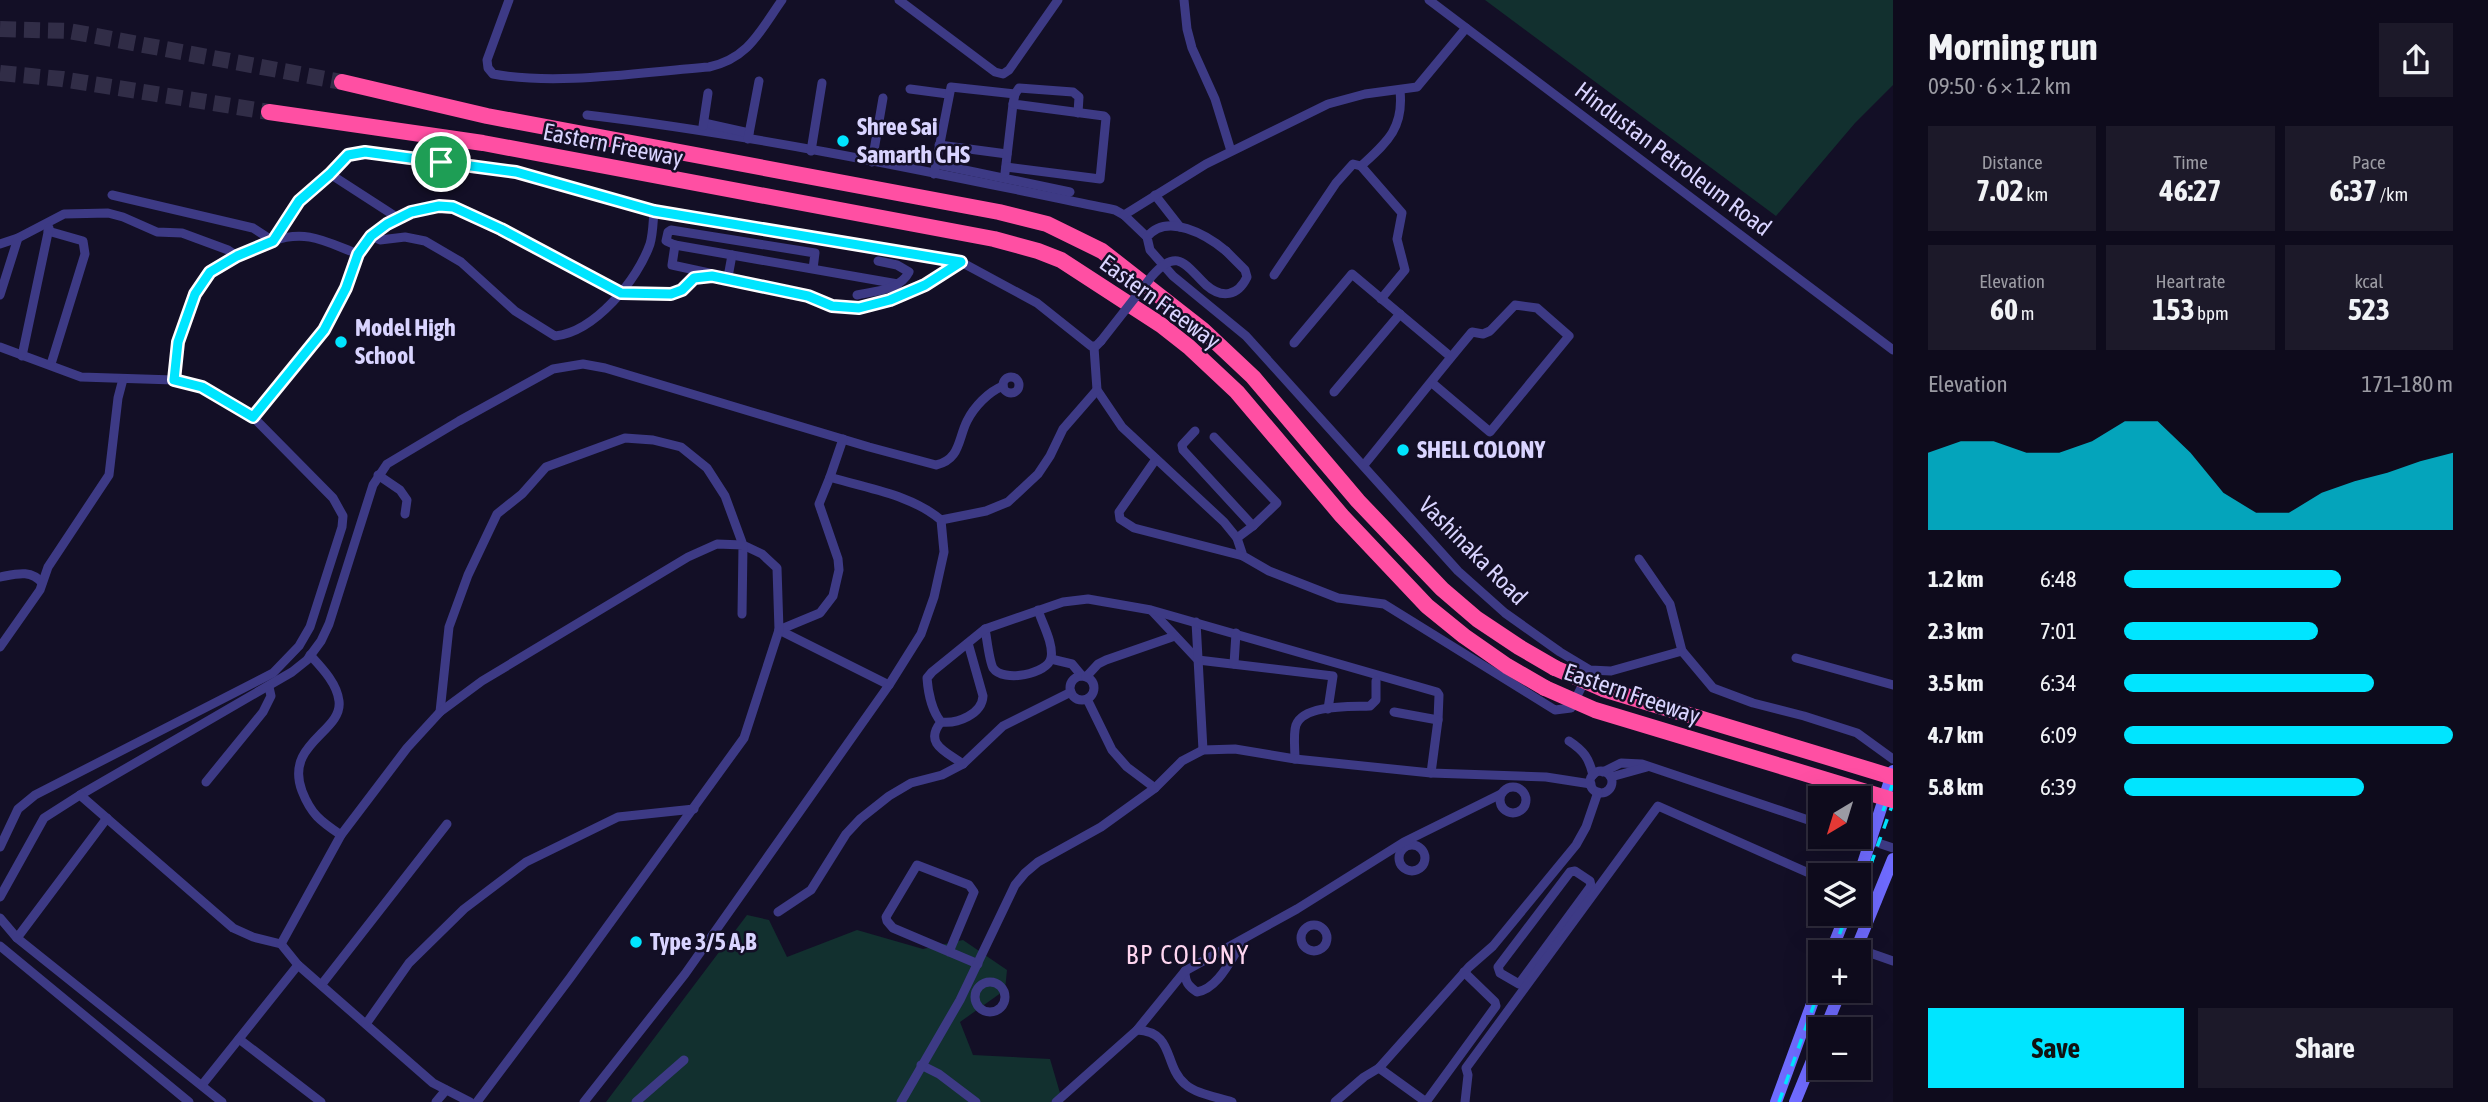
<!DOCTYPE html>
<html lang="en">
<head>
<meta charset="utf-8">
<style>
	:root { --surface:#0e0b1c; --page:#1c1929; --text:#f1f3f6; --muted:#9b9ba3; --line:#2e2b3b; --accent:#00e5ff }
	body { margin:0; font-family:"Asap Condensed",sans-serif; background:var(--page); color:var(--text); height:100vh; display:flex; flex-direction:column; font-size:26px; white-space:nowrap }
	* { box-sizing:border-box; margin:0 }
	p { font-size:23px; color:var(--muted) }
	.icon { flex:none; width:38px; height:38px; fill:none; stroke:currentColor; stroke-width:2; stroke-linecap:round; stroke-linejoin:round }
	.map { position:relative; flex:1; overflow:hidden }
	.side { display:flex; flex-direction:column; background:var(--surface); width:595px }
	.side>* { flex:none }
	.needle { width:46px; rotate:218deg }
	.buttons { position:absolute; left:1808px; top:786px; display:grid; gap:14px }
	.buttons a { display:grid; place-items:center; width:63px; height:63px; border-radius:0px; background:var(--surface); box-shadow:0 7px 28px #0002,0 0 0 2px var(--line); font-size:35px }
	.pin { position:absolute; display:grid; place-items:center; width:60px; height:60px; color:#fff; margin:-30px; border:4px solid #fff; border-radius:50%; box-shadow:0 2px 7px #0007 }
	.round { display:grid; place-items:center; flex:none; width:74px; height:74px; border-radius:0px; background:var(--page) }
	.overview { display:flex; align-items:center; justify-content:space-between; height:119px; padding:0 35px }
	h1 { font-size:38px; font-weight:700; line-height:52px }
	.metrics { display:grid; grid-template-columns:repeat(3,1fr); gap:10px; height:119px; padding:7px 35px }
	.metrics div { display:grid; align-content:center; border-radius:0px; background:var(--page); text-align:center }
	.metrics b { font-size:30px; font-weight:700 }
	.metrics small { font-size:19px; font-weight:400 }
	.metrics p { font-size:19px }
	.chart { height:196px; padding:14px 35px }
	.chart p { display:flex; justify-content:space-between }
	.chart svg { width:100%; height:126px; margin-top:7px; fill:var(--accent); opacity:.7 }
	.action { display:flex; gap:14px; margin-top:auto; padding:14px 35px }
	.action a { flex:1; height:80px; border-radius:0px; background:var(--accent); color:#111; font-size:28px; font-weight:700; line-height:80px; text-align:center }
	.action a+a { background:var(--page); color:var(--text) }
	ul { padding:0 35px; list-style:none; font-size:23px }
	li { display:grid; grid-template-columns:112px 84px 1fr; align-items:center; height:52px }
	li i { height:18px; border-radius:9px; background:var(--accent) }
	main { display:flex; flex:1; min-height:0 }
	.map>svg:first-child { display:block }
	.green { fill:#12302f }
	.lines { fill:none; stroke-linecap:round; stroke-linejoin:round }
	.highway-tunnel { stroke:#312d47; stroke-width:16; stroke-dasharray:16 8; stroke-linecap:butt }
	.street { stroke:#3d3a85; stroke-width:9 }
	.secondary { stroke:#6f6bff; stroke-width:12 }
	.highway { stroke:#ff4fa3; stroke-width:16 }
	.rail { stroke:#00e5ff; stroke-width:3.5; stroke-dasharray:10 9; stroke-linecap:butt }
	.street-bridge { stroke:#3d3a85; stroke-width:9 }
	.highway-bridge { stroke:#ff4fa3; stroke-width:16 }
	.route-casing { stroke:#fff; stroke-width:14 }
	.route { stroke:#00e5ff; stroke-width:9 }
	.poi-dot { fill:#00e5ff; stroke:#130f26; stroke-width:2.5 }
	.labels { text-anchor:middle; stroke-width:5; stroke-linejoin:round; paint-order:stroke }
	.poi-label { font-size:24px; font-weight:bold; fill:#d9d4ff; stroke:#130f26; text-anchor:start }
	.street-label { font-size:24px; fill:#d9d4ff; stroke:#130f26 }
	.neighbourhood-label { font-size:26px; letter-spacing:2px; fill:#ffd6f0; stroke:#130f26 }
</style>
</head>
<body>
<main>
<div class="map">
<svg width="1893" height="1102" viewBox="0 0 1893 1102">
	<rect width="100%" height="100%" fill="#130f26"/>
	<g class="green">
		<path d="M 1485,0 L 1893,0 L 1893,85 L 1855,123 L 1776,216 Z"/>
		<path d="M 747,915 L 769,920 L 787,957 L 857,930 L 923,949 L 963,940 L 1007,970 L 1005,990 L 960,1022 L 973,1055 L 1050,1059 L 1060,1093 L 1051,1102 L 606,1102 Z"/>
	</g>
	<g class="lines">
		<g class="highway-tunnel">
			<path d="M 0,29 L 69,31 L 342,82"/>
			<path d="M 0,73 L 62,79 L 269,112"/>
		</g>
		<g class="street">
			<path d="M 509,0 L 487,60 L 488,68 L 493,74 C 558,86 642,72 709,67 C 749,58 760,31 782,0"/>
			<path d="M 899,0 L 995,72 L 1003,74 L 1009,70 L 1058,0"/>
			<path d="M 1184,0 L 1187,29 L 1192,48 L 1215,99 L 1231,151"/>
			<path d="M 1429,0 L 1893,350"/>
			<path d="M 910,89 L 948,94"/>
			<path d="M 1015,94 L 1019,88 L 1073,92 L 1079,97 L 1078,113"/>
			<path d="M 587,115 C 764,136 940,174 1115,210 L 1124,215 L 1147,237"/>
			<path d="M 704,123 L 749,133"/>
			<path d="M 703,126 L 708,93"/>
			<path d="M 748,139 L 759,81"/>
			<path d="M 939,145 L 1007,154"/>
			<path d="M 811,151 L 822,83"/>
			<path d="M 872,162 L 883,98"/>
			<path d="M 936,164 L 1070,192"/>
			<path d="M 1005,173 L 1013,104"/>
			<path d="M 330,174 L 348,155 L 365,152 L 516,172 L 654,211 L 961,262 L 1037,303 L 1091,346 L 1096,346 L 1101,341"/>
			<path d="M 934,174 L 951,87 L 1015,94 L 1013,104 L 1104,116 L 1106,118 L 1100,179 L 1006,167"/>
			<path d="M 112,195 L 253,228 L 273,241 C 307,229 326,242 358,254"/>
			<path d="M 1155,195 L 1180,227"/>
			<path d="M 1124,215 L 1206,164 L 1328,104 L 1365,94 L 1417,87 L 1466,28"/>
			<path d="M 48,231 L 83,241 L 85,254 L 51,364"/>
			<path d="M 371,236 L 380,240 L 405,237 L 425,241 L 461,262 L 515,311 L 555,336 C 595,332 638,279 650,244 C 653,234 653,222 654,211"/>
			<path d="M 0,244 L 18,238 L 64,214 L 108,213 L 123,217 L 157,232 L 182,233 L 228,250 L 237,256"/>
			<path d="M 675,245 L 672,265 L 709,273"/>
			<path d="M 1226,251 C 1207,235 1167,212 1147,237 L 1150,250 L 1173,276 L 1246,336 L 1458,571 L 1505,613 L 1560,652 L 1590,670 L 1611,671 L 1682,651 L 1713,688 L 1753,703 L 1804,716 L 1857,733 L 1893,759"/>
			<path d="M 813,269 L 815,253 L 671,230 L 668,232 L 666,241 L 675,245 L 898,284"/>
			<path d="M 1274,275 L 1336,183 L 1353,164 L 1361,166"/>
			<path d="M 728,277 L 732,255"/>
			<path d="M 0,295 L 18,238"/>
			<path d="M 857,295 C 876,291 900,290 909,272 L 897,265 L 878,261"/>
			<path d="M 1381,299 L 1405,270 L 1397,239 L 1402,213 L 1361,166 C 1386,143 1404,129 1400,91"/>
			<path d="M 1294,343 L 1352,274 L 1451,357"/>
			<path d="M 0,347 L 81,377 L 174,380 L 202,387 L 253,417 L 333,498 L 343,516 L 342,527 L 310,627 L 299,646 L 273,673 L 35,795 L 18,809 L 0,847"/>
			<path d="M 1094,347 L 1097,390 L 1122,427 L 1224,522 L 1237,538 L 1243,556 L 1269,571 L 1338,598 L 1384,604 L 1555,710 L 1571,708 L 1585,680"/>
			<path d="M 22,356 L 49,228"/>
			<circle cx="1011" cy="385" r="8"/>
			<path d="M 174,380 L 178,342 L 195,294 L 210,272 L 237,256 L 273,241 L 299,201 L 330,174 L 398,218"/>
			<path d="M 1334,392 L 1400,314"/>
			<path d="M 253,417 L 324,330 L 346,288 L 358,254 L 371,236 L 387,224 L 411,212 L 439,206 L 453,207 L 501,229 L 621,293 L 671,294 L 682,290 L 694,278 L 712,276 L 808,296 L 832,307 L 859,308 L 890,300 L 925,285 L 961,262"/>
			<path d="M 1195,431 L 1182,445 L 1183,450 L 1253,526"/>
			<path d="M 1214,437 L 1277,503 L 1253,526 L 1237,538"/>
			<path d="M 1156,459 L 1119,512 L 1120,519 L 1134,528 L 1243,556"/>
			<path d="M 1364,465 C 1400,421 1435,376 1472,332 L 1483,334 L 1490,331 L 1515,305 L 1537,308 L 1569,336 L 1490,432 L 1431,382"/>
			<path d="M 378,475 L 400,490 L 407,500 L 405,514"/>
			<path d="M 941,520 L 986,511 L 1008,502 L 1038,474 L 1050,456 L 1063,429 L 1097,390"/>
			<path d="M 1639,559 L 1670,604 L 1682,651"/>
			<path d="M 0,577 C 16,574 31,569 42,583"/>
			<path d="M 1152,611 L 1198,660 L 1333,676 L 1328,709"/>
			<path d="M 1196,622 L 1203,750"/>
			<path d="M 985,629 C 987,639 989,660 993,668 C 1003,683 1048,674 1051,658 C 1054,644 1042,623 1038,610"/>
			<path d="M 779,630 L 820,613 L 833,596 L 839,570 L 838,559 L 819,504 L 830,477"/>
			<path d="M 779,630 L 889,685"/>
			<path d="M 968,643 L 983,696 C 982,714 958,724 941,722 C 932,711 928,692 927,678 L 932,672 L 985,629 L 1063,602 L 1088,599 L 1151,610 L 1437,692 L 1439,695 L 1438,720"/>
			<path d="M 0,647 L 40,590 L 48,567 L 109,475 L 118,398 L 123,379"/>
			<path d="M 310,655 C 321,667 337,683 339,701 C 343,732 284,743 302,791 C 311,814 320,821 341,835"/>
			<path d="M 1796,658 L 1893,685"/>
			<path d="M 1051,659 L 1072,664 L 1082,676"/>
			<path d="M 1234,664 L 1236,633"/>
			<circle cx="1082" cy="688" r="12"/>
			<path d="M 1086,677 L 1098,664 L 1106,660 L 1175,636"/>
			<path d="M 1087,699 L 1112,750 L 1127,767 L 1155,788"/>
			<path d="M 440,712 L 449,627 L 468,575 L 497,514 L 522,494 L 546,467 L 625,438 L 653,440 L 681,447 L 707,468 L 725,496 L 743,545 L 762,554 L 777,568 L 779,630 L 744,738 L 570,978 L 477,1102"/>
			<path d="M 1394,712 L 1438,720 L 1431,773"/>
			<path d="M 941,722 C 923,744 947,752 963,764"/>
			<path d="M 1569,741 C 1584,751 1589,758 1593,775"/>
			<path d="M 1295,759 C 1295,749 1293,734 1296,725 C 1304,704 1351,707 1370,706 L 1376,700 L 1376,681"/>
			<circle cx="1601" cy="782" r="11"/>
			<path d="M 1603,772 L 1621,763 L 1642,764 L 1820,824"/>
			<path d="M 1611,777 L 1647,767"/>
			<path d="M 206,782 L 263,712 L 271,696 L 269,687"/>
			<circle cx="1513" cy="800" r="13"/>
			<path d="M 80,795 L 292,672 L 307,660 L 321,641 L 329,624 L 373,485 L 387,464 L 459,421 L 553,369 L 583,364 L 605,368 L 869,447 L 936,465 C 960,460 958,439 967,421 C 974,407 988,392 1003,386"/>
			<path d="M 1857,836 L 1893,848"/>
			<circle cx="1412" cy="858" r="13"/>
			<path d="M 1575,871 L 1590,881 L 1591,886 L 1519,984 L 1500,973 L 1498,967 L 1570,872 Z"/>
			<path d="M 1858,896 L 1877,902"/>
			<path d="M 0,897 L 44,818 L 80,795 L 233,928 L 253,937 L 281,944 L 298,965 L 433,1083 L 470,1102"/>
			<path d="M 778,912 L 811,890 L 846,834 L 860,819 L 889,796 L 911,783 L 942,775 L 963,764 L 1003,726 L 1071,692"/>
			<path d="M 0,918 L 17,938 L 222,1102"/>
			<circle cx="1314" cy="938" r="13"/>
			<path d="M 17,938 L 107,818"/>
			<path d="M 1836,941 L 1893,961"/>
			<path d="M 281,944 L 341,835 L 407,748 L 440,712 L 482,681 L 688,557 L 717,544 L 743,545 L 742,614"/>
			<path d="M 0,946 L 189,1102"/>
			<path d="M 949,952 L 974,892 L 969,885 L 917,865 L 886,917 L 887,921 L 893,928 L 978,964"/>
			<path d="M 1185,971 C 1185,982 1188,986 1197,992 C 1218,989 1231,959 1242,943"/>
			<circle cx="990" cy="997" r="15"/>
			<path d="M 322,984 L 447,824"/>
			<path d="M 366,1024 L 409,963 L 464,909 L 526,862 L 618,817 L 694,809"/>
			<path d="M 1137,1030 C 1175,1032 1163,1065 1185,1084 C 1196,1094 1217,1097 1232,1102"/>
			<path d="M 239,1039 L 321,1102"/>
			<path d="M 921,1065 L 939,1074 L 976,1102"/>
			<path d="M 1379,1068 L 1426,1102"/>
			<path d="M 202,1085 L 298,965"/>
			<path d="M 436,1102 L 446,1090"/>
			<path d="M 584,1102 L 685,974 L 889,685 L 921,634 L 934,597 L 944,552 L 941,520 C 910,494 868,489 830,477 L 843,439"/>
			<path d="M 636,1102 L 684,1060"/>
			<path d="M 901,1102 L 960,1000 L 1015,885 L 1025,873 L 1038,862 L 1101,827 L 1155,788 L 1182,761 L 1203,750 L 1235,749 L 1295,759 L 1431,773 L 1546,777 L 1591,784"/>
			<path d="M 1056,1102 L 1137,1030 L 1185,971 L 1297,909 L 1404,842 L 1501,794"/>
			<path d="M 1335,1102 L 1364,1077 L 1379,1068 L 1469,967 L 1493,946 L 1576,845 L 1586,827 L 1598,792"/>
			<path d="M 1426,1102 L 1496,1006 L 1495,1002 L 1464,972"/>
			<path d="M 1465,1102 L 1468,1075 L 1466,1068 L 1658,806 L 1820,878"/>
		</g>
		<g class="secondary">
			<path d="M 1858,879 L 1893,771"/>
			<path d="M 1831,952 L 1846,914"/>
			<path d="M 1855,952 L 1893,859"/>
			<path d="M 1825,1029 L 1841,990"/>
			<path d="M 1776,1102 L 1820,982"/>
			<path d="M 1795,1102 L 1820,1041"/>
		</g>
		<g class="highway">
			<path d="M 342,82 L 487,116 L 999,212 L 1047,224 L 1102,251 L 1203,330 L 1253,377 L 1358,501 L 1442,589 L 1477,619 L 1519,647 L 1555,668"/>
			<path d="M 269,112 L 483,143 L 994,239 L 1038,251 L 1061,260 L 1161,325 L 1189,347 L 1237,392 L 1342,516 L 1427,606 L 1464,636 L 1507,666 L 1545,688"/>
		</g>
		<g class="rail">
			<path d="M 1883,811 L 1893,783"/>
			<path d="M 1858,900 L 1893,803"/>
			<path d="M 1833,952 L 1847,914"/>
			<path d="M 1779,1102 L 1820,988"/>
		</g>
		<path class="street-bridge" d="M 1101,341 L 1152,276 C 1178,246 1186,266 1206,285 C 1222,299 1238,296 1247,277 L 1245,270 L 1226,251"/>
		<g class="highway-bridge">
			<path d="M 1555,668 L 1603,689 L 1893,777"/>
			<path d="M 1545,688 L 1595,710 L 1893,800"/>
		</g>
	</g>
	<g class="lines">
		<defs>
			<path id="route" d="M 365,152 L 516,172 L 654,211 L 961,262 L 925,285 L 890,300 L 859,308 L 832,306 L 808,296 L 712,276 L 694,278 L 682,290 L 671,294 L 621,293 L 501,229 L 453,207 L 439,206 L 411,212 L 387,224 L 371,236 L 358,254 L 346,288 L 324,330 L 253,417 L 202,387 L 174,380 L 178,342 L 195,294 L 210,272 L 237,256 L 273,241 L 299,201 L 330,174 L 348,155 Z"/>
		</defs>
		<use href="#route" class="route-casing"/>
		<use href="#route" class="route"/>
	</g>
	<g class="poi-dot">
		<circle cx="843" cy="141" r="7"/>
		<circle cx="341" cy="342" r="7"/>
		<circle cx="1403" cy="450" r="7"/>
		<circle cx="636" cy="942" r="7"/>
	</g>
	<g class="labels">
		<g class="poi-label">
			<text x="857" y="135">Shree Sai<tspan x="857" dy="28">Samarth CHS</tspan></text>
			<text x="355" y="336">Model High<tspan x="355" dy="28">School</tspan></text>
			<text x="1417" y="458">SHELL COLONY</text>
			<text x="650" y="950">Type 3/5 A,B</text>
		</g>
		<g class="street-label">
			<text transform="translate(613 145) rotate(11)" y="8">Eastern Freeway</text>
			<text transform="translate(1673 159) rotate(37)" y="8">Hindustan Petroleum Road</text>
			<text transform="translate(1160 302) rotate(36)" y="8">Eastern Freeway</text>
			<text transform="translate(1473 551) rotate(45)" y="8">Vashinaka Road</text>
			<text transform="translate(1632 694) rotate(19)" y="8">Eastern Freeway</text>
		</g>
		<g class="neighbourhood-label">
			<text x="1188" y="964">BP COLONY</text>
		</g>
	</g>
</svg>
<div class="buttons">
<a><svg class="needle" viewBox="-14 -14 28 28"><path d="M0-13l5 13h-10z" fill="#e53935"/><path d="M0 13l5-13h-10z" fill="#9b9ba3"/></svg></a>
<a><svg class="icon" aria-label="layers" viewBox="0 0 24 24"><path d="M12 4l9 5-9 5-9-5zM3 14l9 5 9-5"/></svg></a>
<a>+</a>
<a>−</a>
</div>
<div class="pin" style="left:441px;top:162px;background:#1e9e55"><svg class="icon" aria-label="arrive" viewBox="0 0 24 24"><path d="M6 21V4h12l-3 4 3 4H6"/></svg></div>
</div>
<section class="side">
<div class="overview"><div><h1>Morning run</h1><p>09:50 · 6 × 1.2 km</p></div><a class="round"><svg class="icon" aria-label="share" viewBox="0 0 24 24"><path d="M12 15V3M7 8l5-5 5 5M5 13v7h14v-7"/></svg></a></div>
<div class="metrics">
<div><p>Distance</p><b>7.02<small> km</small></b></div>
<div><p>Time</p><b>46:27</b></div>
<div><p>Pace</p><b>6:37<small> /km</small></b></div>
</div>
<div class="metrics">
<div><p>Elevation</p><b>60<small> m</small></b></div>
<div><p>Heart rate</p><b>153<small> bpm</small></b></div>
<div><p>kcal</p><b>523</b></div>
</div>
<div class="chart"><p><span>Elevation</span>171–180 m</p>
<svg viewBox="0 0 160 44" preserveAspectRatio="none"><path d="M0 44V17L10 13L20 13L30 17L40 17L50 13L60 6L70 6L80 17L90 31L100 38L110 38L120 31L130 27L140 24L150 20L160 17V44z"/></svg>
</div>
<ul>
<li><b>1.2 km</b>6:48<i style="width:66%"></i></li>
<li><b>2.3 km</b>7:01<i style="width:59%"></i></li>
<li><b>3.5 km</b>6:34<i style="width:76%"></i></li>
<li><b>4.7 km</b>6:09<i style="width:100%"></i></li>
<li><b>5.8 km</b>6:39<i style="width:73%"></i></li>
</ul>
<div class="action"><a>Save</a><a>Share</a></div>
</section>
</main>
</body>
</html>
